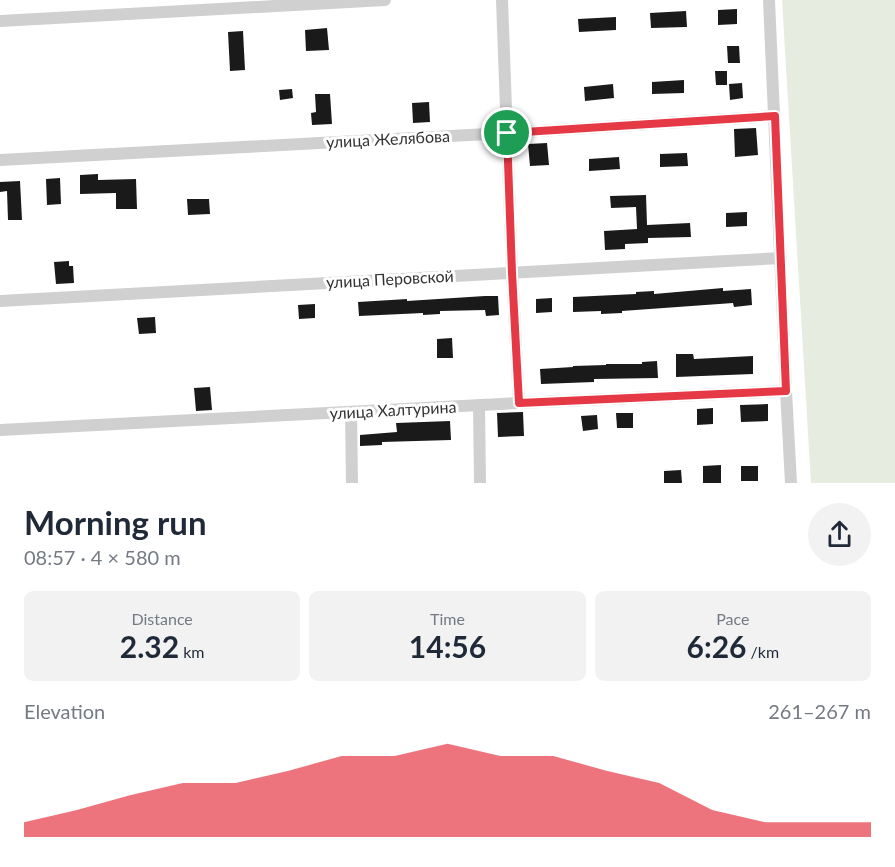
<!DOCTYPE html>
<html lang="en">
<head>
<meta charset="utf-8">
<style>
	:root { --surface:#fff; --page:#f2f2f3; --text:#1f2937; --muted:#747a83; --accent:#e63946 }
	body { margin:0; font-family:Lato,sans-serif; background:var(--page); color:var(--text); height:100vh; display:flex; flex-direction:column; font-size:22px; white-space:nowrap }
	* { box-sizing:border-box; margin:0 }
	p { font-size:20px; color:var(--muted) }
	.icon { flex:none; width:33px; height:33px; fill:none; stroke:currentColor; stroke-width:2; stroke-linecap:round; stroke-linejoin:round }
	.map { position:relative; height:483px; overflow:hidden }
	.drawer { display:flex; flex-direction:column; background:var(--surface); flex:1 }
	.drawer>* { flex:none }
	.pin { position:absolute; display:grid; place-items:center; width:51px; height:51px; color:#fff; margin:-26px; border:3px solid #fff; border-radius:50%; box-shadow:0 2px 6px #0007 }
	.round { display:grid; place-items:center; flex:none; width:63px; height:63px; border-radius:32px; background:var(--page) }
	.overview { display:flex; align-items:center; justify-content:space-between; height:102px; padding:0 24px }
	h1 { font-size:33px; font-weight:700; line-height:45px }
	.metrics { display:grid; grid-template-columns:repeat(3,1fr); gap:9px; height:102px; padding:6px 24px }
	.metrics div { display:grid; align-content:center; border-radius:9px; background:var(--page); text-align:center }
	.metrics b { font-size:30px; font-weight:700 }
	.metrics small { font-size:16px; font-weight:400 }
	.metrics p { font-size:16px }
	.chart { height:168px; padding:12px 24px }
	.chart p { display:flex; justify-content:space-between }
	.chart svg { width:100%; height:108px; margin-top:6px; fill:var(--accent); opacity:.7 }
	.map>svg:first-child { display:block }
	.green { fill:#e6ecdf }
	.building { fill:#1a1a1a }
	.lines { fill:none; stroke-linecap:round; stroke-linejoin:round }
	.minor { stroke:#d0d0d0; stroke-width:12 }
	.route-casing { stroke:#fff; stroke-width:12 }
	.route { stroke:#e63946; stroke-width:8 }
	.labels { text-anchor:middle; stroke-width:6; stroke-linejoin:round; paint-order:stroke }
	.street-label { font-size:16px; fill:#333; stroke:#fff }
</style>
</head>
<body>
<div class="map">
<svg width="895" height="483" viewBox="0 0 895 483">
	<rect width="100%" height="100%" fill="#fff"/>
	<path class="green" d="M 782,0 L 895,0 L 895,483 L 811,483 Z"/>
	<g class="building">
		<path d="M 737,9 L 737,24 L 718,25 L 718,10 Z"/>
		<path d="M 686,11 L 687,27 L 651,28 L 650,13 Z"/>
		<path d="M 616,17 L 616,30 L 579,32 L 578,19 Z"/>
		<path d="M 327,28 L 329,50 L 306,51 L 305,30 Z"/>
		<path d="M 243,31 L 245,70 L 230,71 L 228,32 Z"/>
		<path d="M 727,46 L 739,46 L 740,63 L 728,63 Z"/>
		<path d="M 715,71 L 727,71 L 727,85 L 716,85 Z"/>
		<path d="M 684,80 L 684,93 L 652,94 L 652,82 Z"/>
		<path d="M 742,83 L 743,98 L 730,100 L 729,84 Z"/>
		<path d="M 613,84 L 614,98 L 585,101 L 584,87 Z"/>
		<path d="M 292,89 L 293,98 L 280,100 L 279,90 Z"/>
		<path d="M 315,94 L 330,94 L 332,124 L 312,125 L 311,113 L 316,112 Z"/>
		<path d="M 429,102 L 430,122 L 413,123 L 412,103 Z"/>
		<path d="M 756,128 L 758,155 L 735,157 L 734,129 Z"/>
		<path d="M 547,143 L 549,165 L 530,166 L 528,144 Z"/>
		<path d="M 687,153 L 688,166 L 660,167 L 660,154 Z"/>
		<path d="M 619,157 L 620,169 L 589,171 L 589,159 Z"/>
		<path d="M 98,174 L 98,180 L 136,179 L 137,209 L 116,209 L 116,193 L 80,194 L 80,175 Z"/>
		<path d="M 60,178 L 61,204 L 47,205 L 46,179 Z"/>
		<path d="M 20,181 L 22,220 L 8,220 L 7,191 L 0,192 L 0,182 Z"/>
		<path d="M 646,195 L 647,225 L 690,223 L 691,237 L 648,238 L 648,243 L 625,244 L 625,249 L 605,250 L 604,231 L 637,229 L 636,207 L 611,208 L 610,196 Z"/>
		<path d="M 187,199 L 209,199 L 210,214 L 188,215 Z"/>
		<path d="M 747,212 L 747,226 L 726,227 L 726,213 Z"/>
		<path d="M 69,261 L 69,266 L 73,266 L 74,283 L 56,284 L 54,262 Z"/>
		<path d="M 723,288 L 723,291 L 751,289 L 752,305 L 734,307 L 733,303 L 622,311 L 622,313 L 601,314 L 601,311 L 573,312 L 573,297 L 636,294 L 636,292 L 654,291 L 654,294 Z"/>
		<path d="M 485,296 L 498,296 L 499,315 L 486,316 L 485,310 L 440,311 L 440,314 L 423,315 L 423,313 L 359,316 L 358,302 L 407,299 L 407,301 Z"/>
		<path d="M 552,298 L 552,312 L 536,313 L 536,299 Z"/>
		<path d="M 315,304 L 315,318 L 299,319 L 298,305 Z"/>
		<path d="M 155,317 L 156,333 L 139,334 L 137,318 Z"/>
		<path d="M 452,338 L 453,358 L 437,358 L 437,339 Z"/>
		<path d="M 676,354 L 693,354 L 694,359 L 753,356 L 753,374 L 676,377 Z"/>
		<path d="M 657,361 L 658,378 L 594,379 L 594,382 L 541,384 L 540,369 L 573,367 L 573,366 L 606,365 L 606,364 L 642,364 L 642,362 Z"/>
		<path d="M 210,387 L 212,410 L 196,411 L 194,388 Z"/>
		<path d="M 768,404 L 768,421 L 741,422 L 740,405 Z"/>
		<path d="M 713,408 L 713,424 L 697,425 L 697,409 Z"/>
		<path d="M 523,412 L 524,436 L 498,437 L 497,413 Z"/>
		<path d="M 616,413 L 633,413 L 633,428 L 617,428 Z"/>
		<path d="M 597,415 L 598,429 L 583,431 L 581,416 Z"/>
		<path d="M 450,421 L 451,440 L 382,442 L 382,445 L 360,446 L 360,435 L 397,432 L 396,423 Z"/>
		<path d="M 721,465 L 721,483 L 703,483 L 703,466 Z"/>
		<rect x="741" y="466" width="17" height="15"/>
		<path d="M 681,470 L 682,483 L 664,483 L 664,471 Z"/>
	</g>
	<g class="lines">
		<g class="minor">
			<path d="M 502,0 L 512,272 L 519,403"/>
			<path d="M 769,0 L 786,391 L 791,483"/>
			<path d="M 0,21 L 385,0"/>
			<path d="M 0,160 L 507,133 L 775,116"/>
			<path d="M 0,301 L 781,258"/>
			<path d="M 479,405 L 480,483"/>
			<path d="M 351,412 L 352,483"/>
			<path d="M 0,430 L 519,403 L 786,391"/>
		</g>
	</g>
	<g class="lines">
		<defs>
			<path id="route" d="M 775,116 L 786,391 L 519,403 L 512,273 L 507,133 Z"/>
		</defs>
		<use href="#route" class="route-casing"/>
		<use href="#route" class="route"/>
	</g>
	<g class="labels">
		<g class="street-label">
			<text transform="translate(388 139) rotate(-3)" y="6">улица Желябова</text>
			<text transform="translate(390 279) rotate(-3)" y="6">улица Перовской</text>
			<text transform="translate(393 410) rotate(-3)" y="6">улица Халтурина</text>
		</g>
	</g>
</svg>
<div class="pin" style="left:507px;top:133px;background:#1e9e55"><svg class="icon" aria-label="arrive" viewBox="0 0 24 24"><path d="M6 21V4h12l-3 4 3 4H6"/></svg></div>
</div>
<section class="drawer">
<div class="overview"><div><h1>Morning run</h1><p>08:57 · 4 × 580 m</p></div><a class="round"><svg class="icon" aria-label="share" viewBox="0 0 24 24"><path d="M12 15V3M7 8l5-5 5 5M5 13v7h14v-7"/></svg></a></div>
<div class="metrics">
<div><p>Distance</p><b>2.32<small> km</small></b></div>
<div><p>Time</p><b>14:56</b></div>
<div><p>Pace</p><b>6:26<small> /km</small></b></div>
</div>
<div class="chart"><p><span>Elevation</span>261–267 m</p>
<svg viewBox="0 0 160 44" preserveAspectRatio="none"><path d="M0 44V38L10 33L20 27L30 22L40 22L50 17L60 11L70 11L80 6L90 11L100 11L110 17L120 22L130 33L140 38L150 38L160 38V44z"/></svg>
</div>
</section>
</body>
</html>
